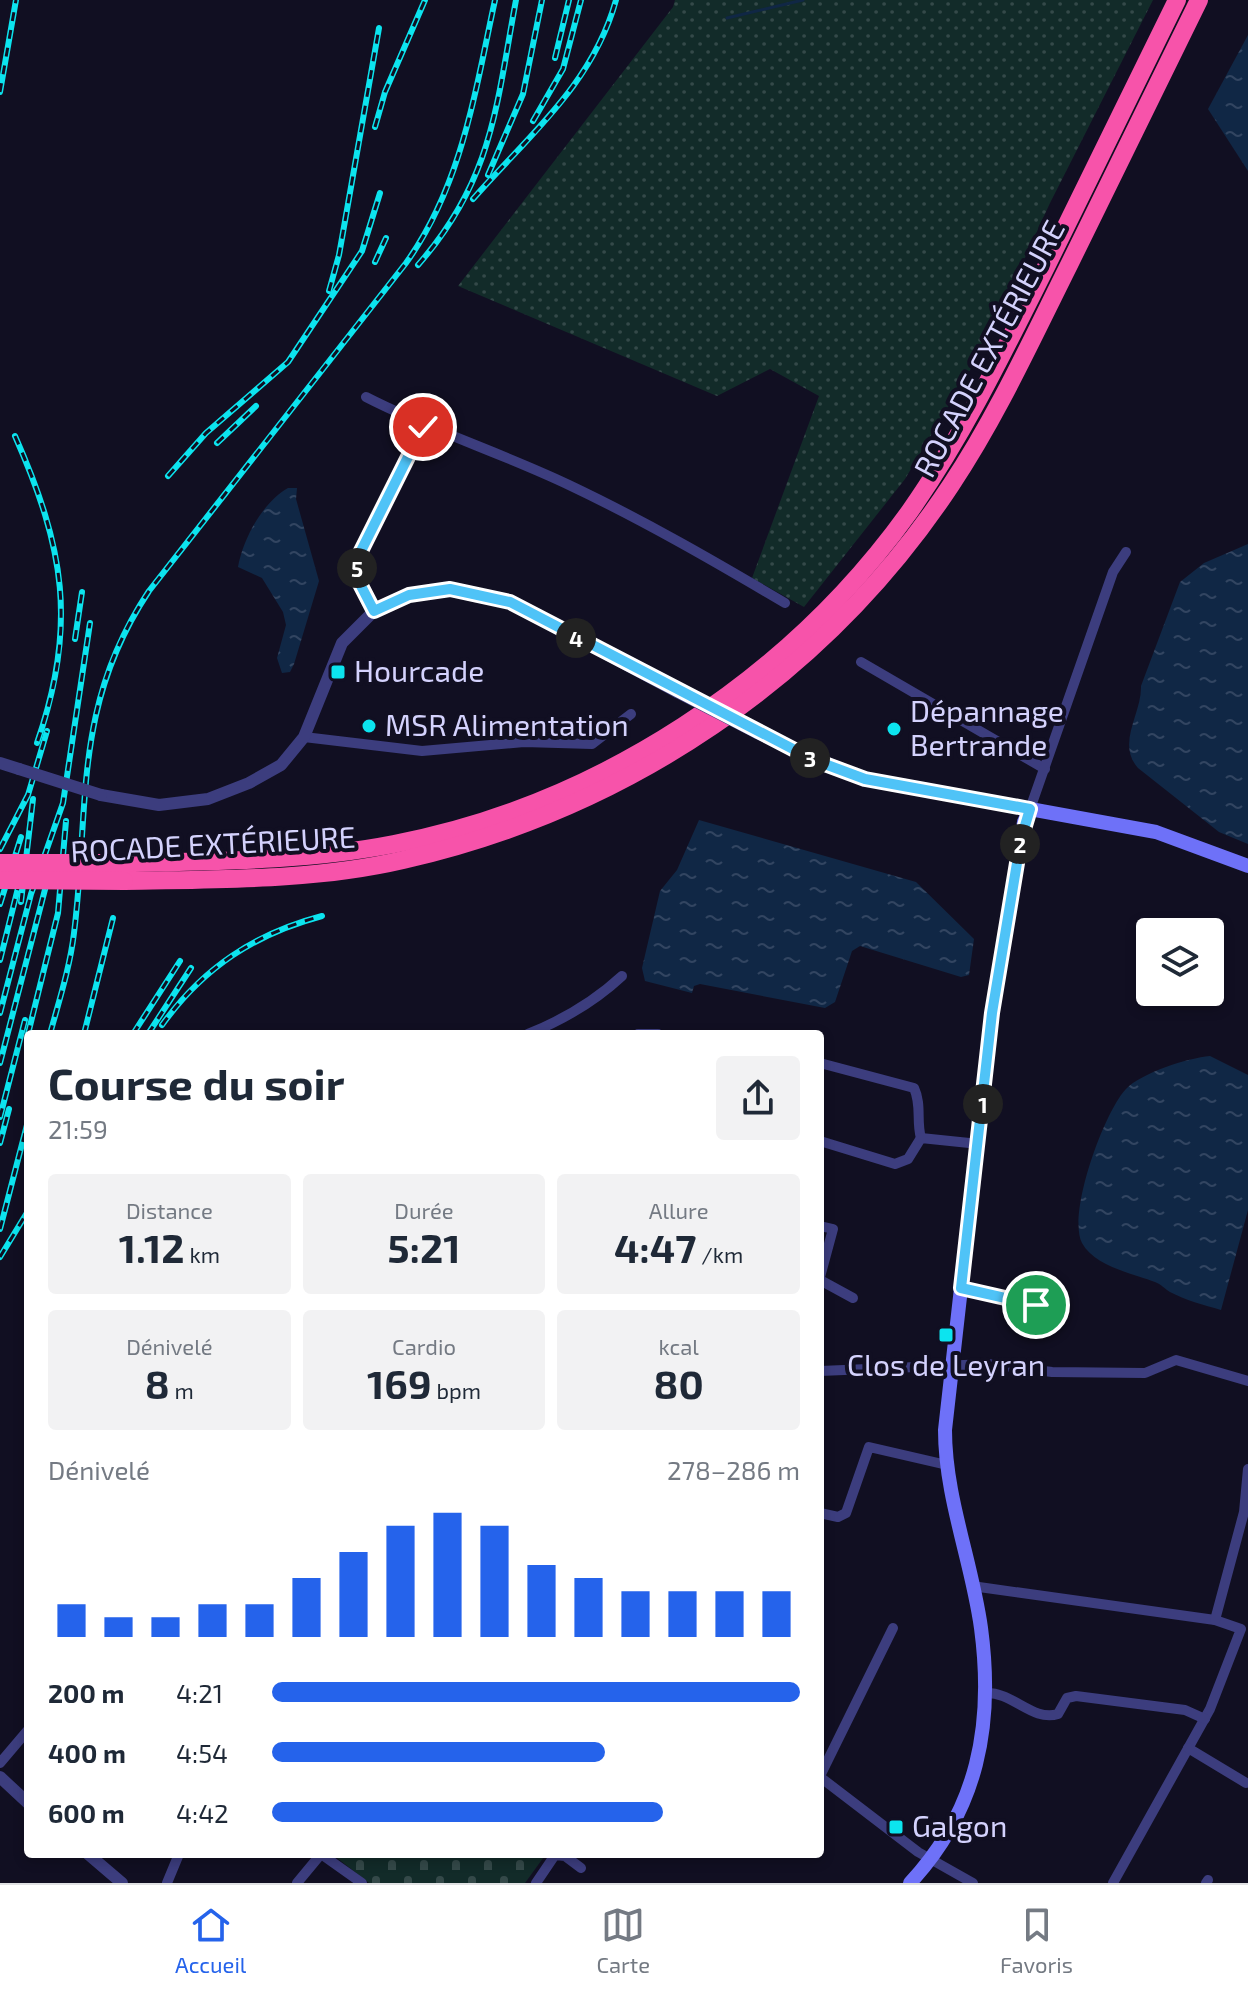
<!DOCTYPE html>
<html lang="fr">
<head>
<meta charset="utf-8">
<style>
	:root { --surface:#fff; --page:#f2f2f3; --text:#1f2937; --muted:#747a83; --line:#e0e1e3; --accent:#2563eb }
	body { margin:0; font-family:"Exo 2",sans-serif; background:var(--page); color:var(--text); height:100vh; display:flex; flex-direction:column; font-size:30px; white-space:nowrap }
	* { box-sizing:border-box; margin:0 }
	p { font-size:26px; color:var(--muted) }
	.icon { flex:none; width:44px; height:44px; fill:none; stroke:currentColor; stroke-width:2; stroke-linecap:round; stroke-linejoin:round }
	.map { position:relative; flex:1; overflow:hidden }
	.sheet { position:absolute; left:24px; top:1030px; width:800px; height:828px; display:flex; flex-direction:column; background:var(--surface); border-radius:8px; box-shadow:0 4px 12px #0003 }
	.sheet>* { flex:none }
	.controls { position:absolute; left:1136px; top:918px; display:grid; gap:16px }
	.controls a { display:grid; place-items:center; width:88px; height:88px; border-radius:8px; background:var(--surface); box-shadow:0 4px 12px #0003; font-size:40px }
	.pin { position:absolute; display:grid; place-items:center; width:68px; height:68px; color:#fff; margin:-34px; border:4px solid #fff; border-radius:50%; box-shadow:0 2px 8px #0007 }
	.km { position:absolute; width:40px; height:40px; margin:-20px; border-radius:50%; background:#222; color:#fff; font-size:22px; line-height:40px; text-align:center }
	.round { display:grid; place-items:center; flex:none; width:84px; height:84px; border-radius:8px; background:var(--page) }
	.head { display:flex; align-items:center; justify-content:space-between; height:136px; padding:0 24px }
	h1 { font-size:44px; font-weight:700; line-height:60px }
	.metrics { display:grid; grid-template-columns:repeat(3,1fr); gap:12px; height:136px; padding:8px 24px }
	.metrics div { display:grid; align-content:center; border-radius:8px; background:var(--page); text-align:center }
	.metrics b { font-size:40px; font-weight:700 }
	.metrics small { font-size:22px; font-weight:400 }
	.metrics p { font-size:22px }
	.chart { height:224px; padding:16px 24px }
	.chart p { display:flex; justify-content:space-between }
	.chart svg { width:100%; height:144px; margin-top:8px; stroke:var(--accent); stroke-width:6 }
	ul { padding:0 24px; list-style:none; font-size:26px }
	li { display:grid; grid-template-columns:128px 96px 1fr; align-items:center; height:60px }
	li i { height:20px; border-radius:10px; background:var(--accent) }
	.menu { display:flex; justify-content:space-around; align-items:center; height:112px; border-top:2px solid var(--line); background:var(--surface); font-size:22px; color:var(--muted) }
	.menu a { display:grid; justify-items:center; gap:4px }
	.menu .current { color:var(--accent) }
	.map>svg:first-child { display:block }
	.grass { fill:url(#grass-dots) }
	.cemetery { fill:url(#cemetery-stones) }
	.water { fill:url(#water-ripples) }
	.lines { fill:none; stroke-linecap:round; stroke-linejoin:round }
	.stream { stroke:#102745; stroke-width:3 }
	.minor { stroke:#3c3d7e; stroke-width:10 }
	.tertiary { stroke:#3c3d7e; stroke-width:12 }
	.secondary { stroke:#6e71f8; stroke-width:14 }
	.motorway { stroke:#f753aa; stroke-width:18 }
	.rail-casing { stroke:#0ce4ef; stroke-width:6 }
	.rail { stroke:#110f22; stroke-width:3; stroke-dasharray:9; stroke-linecap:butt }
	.tertiary-bridge { stroke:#3c3d7e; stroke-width:12 }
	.motorway-bridge { stroke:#f753aa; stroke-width:18 }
	.route-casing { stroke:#fff; stroke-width:16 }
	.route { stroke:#4fc3f7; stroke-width:10 }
	.poi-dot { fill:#0ce4ef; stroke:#110f22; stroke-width:3 }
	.labels { text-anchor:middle; stroke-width:8; stroke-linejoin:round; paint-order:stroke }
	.street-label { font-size:30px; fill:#d4d2fd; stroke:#110f22 }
	.poi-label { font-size:30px; fill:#d4d2fd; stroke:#110f22; text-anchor:start }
</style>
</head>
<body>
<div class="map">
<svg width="1248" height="1883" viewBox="0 0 1248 1883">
	<defs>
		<pattern id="grass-dots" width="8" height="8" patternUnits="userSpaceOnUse" patternTransform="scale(2)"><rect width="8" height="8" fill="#122b29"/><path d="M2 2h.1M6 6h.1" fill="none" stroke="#344949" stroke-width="1.8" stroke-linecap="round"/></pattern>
		<pattern id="cemetery-stones" width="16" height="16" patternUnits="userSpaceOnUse" patternTransform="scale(2)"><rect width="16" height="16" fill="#122b29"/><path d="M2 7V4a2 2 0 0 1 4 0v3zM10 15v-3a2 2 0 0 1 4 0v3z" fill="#344949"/></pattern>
		<pattern id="water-ripples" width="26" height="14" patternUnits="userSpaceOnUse" patternTransform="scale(2)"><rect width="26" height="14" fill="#102745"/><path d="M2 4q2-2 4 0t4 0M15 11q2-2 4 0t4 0" fill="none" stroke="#324561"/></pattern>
	</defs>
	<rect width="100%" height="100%" fill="#110f22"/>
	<path class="grass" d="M 675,0 L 1153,0 L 1050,203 L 985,345 L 905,479 L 804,607 L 752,578 L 819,396 L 770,369 L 717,396 L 458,286 L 673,7 Z"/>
	<path class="cemetery" d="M 332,1854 L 546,1854 L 525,1883 L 369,1883 Z"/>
	<g class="water">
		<path d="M 1248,35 L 1248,171 L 1208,109 Z"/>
		<path d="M 288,488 L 297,488 L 296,499 L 319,581 L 294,664 L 290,672 L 282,673 L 277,658 L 286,625 L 283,612 L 262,578 L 238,567 C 243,539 262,503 288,488 Z"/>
		<path d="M 1248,544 L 1248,844 L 1219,832 L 1138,768 C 1116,743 1142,714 1141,686 L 1180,582 L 1204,563 Z"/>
		<path d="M 699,820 L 916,882 L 974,939 L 969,975 L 961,977 L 860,946 L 852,951 L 835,1002 L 825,1008 L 700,984 L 694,986 L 692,993 L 645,981 L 642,968 L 660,891 L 677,870 Z"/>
		<path d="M 1210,1056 L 1248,1075 L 1248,1210 L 1221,1310 C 1204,1305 1185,1300 1170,1292 C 1165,1289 1161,1284 1155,1282 C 1135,1274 1095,1267 1082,1243 C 1067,1214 1104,1112 1126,1089 C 1141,1073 1188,1058 1210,1056 Z"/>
	</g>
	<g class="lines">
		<path class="stream" d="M 727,18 L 803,0"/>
		<g class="minor">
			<path d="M 366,397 C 432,431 502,453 569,485 C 643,520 714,561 785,603"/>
			<path d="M 374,611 L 359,582 L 356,561 L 423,427"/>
			<path d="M 861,662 L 1045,769"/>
			<path d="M 304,737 L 422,751 L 524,742 L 592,744 L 631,714"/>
			<path d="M 1030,809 L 1113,572 L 1126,552"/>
			<path d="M 528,1034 C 563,1020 594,1002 622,976"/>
			<path d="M 638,1034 L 658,1034"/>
			<path d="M 820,1063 L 914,1088 C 922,1105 916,1121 921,1138"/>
			<path d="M 820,1141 L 895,1164 L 908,1159 L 921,1138 L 979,1144"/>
			<path d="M 820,1226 L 833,1229 L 820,1277"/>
			<path d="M 820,1280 L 853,1298"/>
			<path d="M 961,1288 L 1036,1305"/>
			<path d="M 1031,1325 L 1042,1283"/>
			<path d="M 820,1371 L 988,1364 L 1052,1372 L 1145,1373 L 1176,1360 L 1248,1381"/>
			<path d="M 820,1513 L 838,1517 L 846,1513 L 869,1447 L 947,1465"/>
			<path d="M 972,1586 L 1215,1620 L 1241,1629 L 1210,1709 L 1113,1883"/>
			<path d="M 1215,1620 L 1244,1512 L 1248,1469"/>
			<path d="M 985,1693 C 1012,1691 1032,1722 1058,1714 L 1067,1698 L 1076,1696 L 1185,1710 L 1205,1719"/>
			<path d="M 1188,1748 L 1246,1783"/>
			<path d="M 0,1763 L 28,1730"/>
			<path d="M 820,1776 L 893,1628"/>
			<path d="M 820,1777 L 918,1852 L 973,1883"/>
			<path d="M 321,1854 L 362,1883"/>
			<path d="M 167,1883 L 179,1854"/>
			<path d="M 297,1883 L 321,1854"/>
			<path d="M 536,1883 L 555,1855 L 565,1856 L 581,1868"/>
			<path d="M 1206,1883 L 1208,1880"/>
		</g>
		<g class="tertiary">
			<path d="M 757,733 L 865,779 L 1030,809"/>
			<path d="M 0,763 L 19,769"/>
			<path d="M 101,795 L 159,805 L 208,799 L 249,783 L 281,765 L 304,737 L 342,643 L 374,611 L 409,595 L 450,589 L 510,602 L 677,692"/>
			<path d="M 0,1777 L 28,1803"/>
			<path d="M 88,1854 L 122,1883"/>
		</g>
		<path class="secondary" d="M 910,1883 C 978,1810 994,1725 981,1628 C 972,1562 945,1497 945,1430 L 992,1013 L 1024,822 L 1030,809 L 1156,832 L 1248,866"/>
		<g class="motorway">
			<path d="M 129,863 C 218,861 307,861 394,844 C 598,805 790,679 910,511 C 964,434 1005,349 1047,265 C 1090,177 1134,88 1177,0"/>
			<path d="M 124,881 C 216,879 313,881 403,860 C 627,809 824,677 951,485 C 997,416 1032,339 1069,265 C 1112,177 1156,88 1199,0"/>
		</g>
		<defs>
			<g id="rail">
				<path d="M 555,58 L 569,0"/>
				<path d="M 0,92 L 16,0"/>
				<path d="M 533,121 L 563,69 L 581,0"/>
				<path d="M 375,127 L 385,92 L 425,0"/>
				<path d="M 488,175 L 523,94 L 542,0"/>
				<path d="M 473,199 C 528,136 593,84 616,0"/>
				<path d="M 375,262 L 386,238"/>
				<path d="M 418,265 C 493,179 496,107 516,0"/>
				<path d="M 329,291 L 339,255 L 379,28"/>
				<path d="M 15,436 C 64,547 78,625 37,743"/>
				<path d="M 217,443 L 256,406"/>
				<path d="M 168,476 L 206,433 L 288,362 L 362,251 L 380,193"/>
				<path d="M 75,639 L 82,592"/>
				<path d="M 0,849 L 28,795 L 47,731"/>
				<path d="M 21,902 L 33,799"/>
				<path d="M 0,904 L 21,837"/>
				<path d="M 0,960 L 18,888"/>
				<path d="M 0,1013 L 31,894 L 63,803 L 90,623"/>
				<path d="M 162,1025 C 203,968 254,934 322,916"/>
				<path d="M 28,1034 L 58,913 L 66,821"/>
				<path d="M 50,1034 C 59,1001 70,967 74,933 C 90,805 72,707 149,591 L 406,263 C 462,185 475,92 495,0"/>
				<path d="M 84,1034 L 113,918"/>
				<path d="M 133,1034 L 180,961"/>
				<path d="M 148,1034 L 191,968"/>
				<path d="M 0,1063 L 49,874"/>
				<path d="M 0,1117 L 25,1020"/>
				<path d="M 0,1143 L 9,1109"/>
				<path d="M 0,1229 L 28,1121"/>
				<path d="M 0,1257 L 28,1211"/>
			</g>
		</defs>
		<use href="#rail" class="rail-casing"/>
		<use href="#rail" class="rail"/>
		<g class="tertiary-bridge">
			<path d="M 677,692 L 757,733"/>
			<path d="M 19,769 L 101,795"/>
		</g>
		<g class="motorway-bridge">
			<path d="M 0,863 L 129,863"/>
			<path d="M 0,880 L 124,881"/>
		</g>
	</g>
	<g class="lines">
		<defs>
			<path id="route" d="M 423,427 L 356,561 L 359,582 L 374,611 L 409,595 L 450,589 L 510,602 L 814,760 L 865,779 L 1030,809 L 1021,839 L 992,1013 L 961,1288 L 1036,1305"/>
		</defs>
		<use href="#route" class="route-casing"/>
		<use href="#route" class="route"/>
	</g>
	<g class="poi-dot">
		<rect x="330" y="664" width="16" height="16" rx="4"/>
		<circle cx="369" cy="726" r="8"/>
		<circle cx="894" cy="729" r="8"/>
		<rect x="938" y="1327" width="16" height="16" rx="4"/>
		<rect x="888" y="1819" width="16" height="16" rx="4"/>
	</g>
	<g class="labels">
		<g class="street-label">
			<text transform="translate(990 349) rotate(-62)" y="10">ROCADE EXTÉRIEURE</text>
			<text transform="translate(213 845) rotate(-3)" y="10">ROCADE EXTÉRIEURE</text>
		</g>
		<g class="poi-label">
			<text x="354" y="682">Hourcade</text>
			<text x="910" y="722">Dépannage<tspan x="910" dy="34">Bertrande</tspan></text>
			<text x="385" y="736">MSR Alimentation</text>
			<text x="946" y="1376" text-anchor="middle">Clos de Leyran</text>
			<text x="912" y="1837">Galgon</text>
		</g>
	</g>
</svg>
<div class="controls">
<a><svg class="icon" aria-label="layers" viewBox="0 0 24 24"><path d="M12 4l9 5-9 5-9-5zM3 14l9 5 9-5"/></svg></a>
</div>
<div class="pin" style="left:1036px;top:1305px;background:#1e9e55"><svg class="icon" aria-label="arrive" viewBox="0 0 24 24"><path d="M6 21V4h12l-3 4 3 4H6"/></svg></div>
<div class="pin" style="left:423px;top:427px;background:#d93025"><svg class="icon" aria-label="check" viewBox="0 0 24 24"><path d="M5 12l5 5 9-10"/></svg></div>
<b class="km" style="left:983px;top:1104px">1</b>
<b class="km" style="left:1020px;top:844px">2</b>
<b class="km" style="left:810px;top:758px">3</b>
<b class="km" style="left:576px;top:638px">4</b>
<b class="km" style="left:357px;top:568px">5</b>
<section class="sheet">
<div class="head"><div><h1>Course du soir</h1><p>21:59</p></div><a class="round"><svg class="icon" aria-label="share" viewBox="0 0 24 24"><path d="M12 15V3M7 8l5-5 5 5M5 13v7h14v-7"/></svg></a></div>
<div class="metrics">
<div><p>Distance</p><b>1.12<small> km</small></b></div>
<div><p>Durée</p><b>5:21</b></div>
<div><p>Allure</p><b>4:47<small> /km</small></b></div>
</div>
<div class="metrics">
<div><p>Dénivelé</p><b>8<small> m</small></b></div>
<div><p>Cardio</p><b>169<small> bpm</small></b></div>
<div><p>kcal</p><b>80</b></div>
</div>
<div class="chart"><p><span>Dénivelé</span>278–286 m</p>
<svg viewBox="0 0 160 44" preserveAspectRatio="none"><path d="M5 44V34M15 44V38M25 44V38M35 44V34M45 44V34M55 44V26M65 44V18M75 44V10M85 44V6M95 44V10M105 44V22M115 44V26M125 44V30M135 44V30M145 44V30M155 44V30"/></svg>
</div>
<ul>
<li><b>200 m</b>4:21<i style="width:100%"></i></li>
<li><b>400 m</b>4:54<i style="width:63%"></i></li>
<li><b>600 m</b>4:42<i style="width:74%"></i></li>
</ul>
</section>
</div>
<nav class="menu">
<a class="current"><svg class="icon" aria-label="home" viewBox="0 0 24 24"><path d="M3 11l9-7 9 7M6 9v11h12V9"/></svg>Accueil</a>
<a><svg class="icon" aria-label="map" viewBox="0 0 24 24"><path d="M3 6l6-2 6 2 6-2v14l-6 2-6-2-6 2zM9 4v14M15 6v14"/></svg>Carte</a>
<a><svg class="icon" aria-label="saved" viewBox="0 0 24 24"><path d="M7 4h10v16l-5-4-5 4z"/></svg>Favoris</a>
</nav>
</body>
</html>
